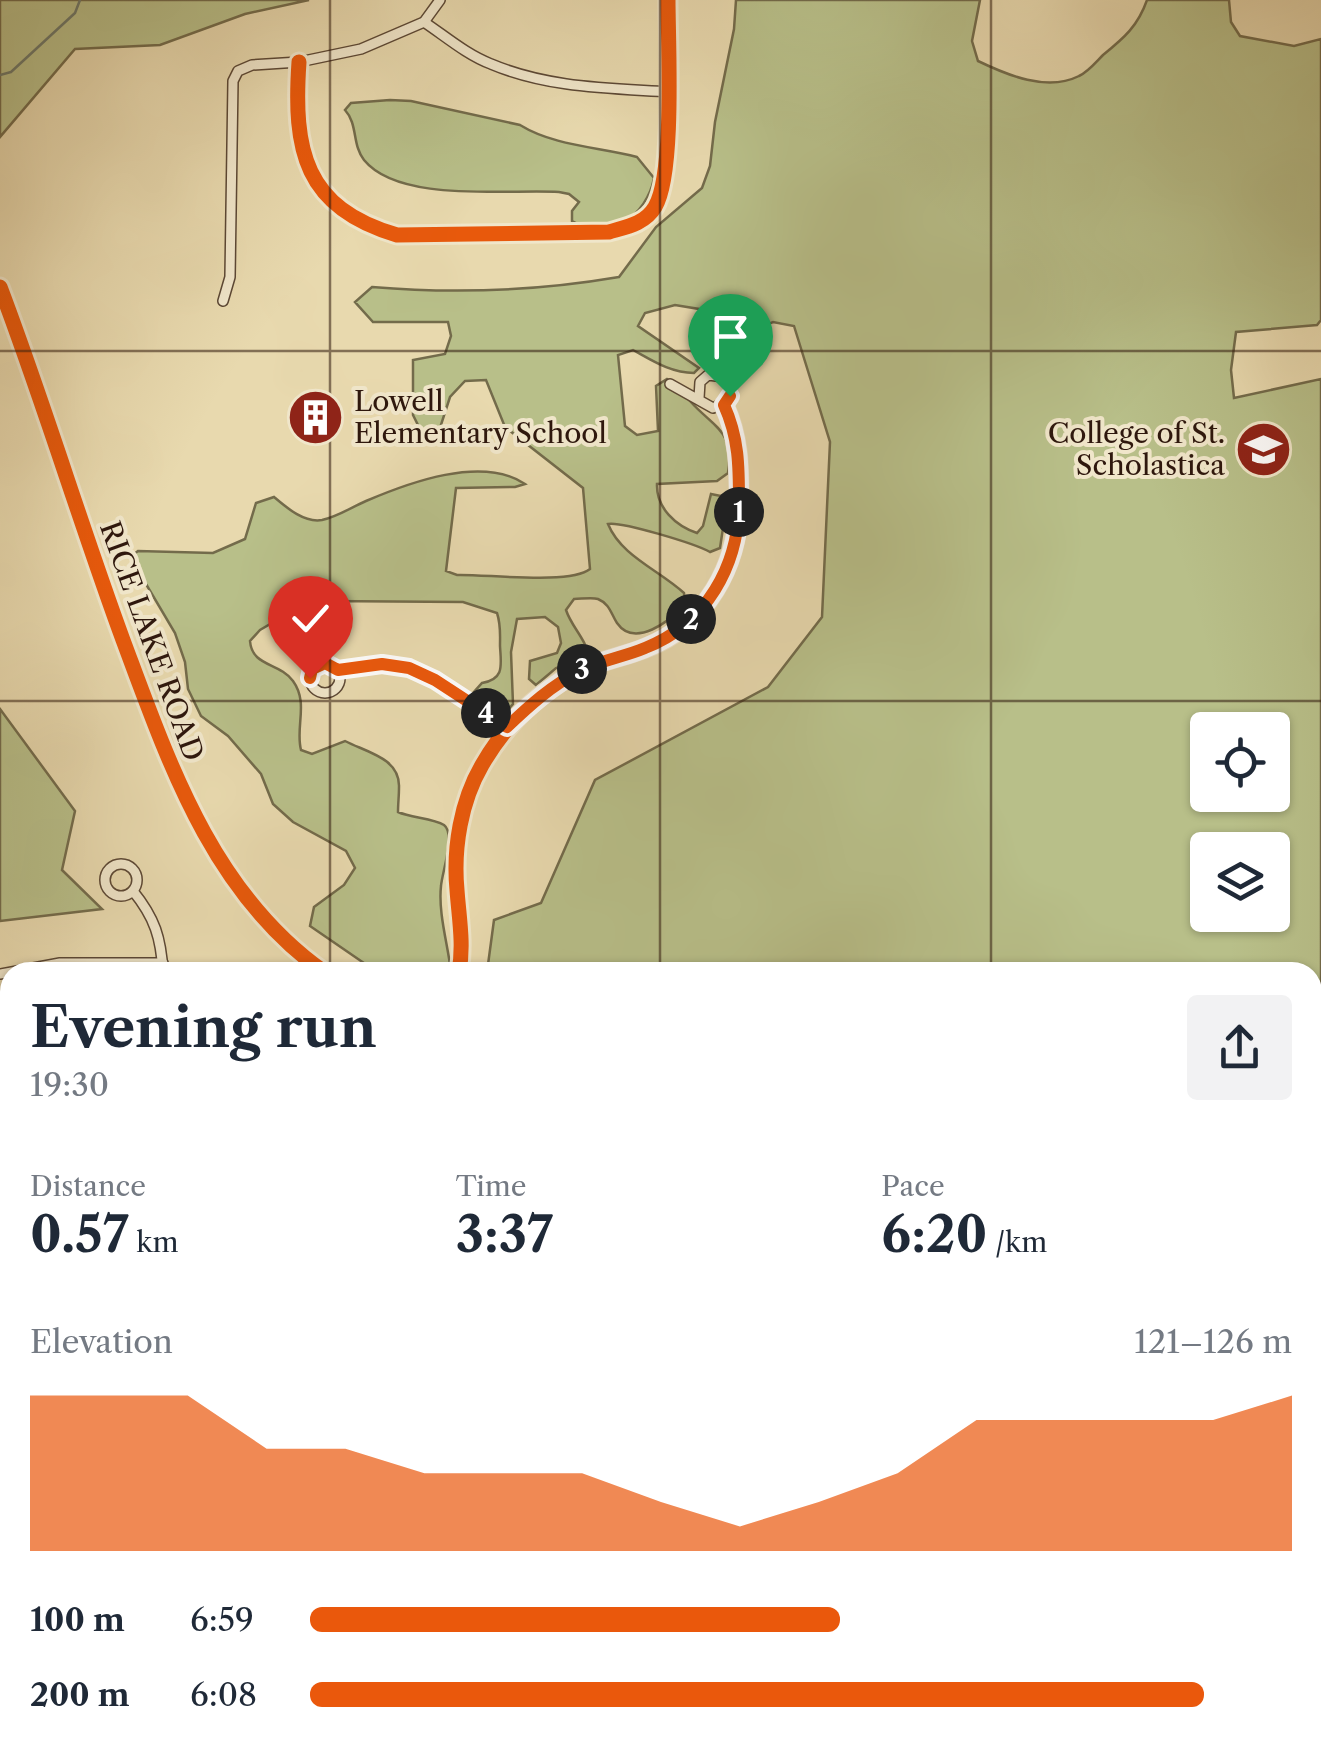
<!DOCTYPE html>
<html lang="en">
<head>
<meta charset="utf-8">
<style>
	:root { --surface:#fff; --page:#f2f2f3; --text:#1f2937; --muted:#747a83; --accent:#ea580c }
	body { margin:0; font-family:"Libre Caslon Text",serif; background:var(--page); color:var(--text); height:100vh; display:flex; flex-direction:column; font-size:38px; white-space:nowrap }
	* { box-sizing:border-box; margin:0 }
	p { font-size:32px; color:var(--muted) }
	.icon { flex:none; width:55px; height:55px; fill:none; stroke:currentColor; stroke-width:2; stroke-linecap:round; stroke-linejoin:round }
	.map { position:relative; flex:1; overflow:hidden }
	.panel { position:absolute; left:0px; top:962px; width:1322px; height:792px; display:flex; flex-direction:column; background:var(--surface); border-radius:30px 30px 0 0; box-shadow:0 2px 8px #0004 }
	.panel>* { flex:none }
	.controls { position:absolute; left:1190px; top:712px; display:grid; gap:20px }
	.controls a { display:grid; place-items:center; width:100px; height:100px; border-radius:10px; background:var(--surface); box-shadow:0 2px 8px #0004; font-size:50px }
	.pin { position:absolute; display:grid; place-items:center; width:85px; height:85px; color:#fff; margin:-102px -42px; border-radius:50% 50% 50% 0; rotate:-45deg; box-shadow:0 0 10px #0007 }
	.pin .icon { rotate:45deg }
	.km { position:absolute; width:50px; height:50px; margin:-25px; border-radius:50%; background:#222; color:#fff; font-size:28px; line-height:50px; text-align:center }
	.round { display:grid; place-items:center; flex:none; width:105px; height:105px; border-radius:10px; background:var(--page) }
	.headline { display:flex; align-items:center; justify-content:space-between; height:170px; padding:0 30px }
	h1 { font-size:55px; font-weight:700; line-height:75px }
	.stats { display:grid; grid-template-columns:repeat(3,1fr); gap:15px; height:170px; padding:10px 30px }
	.stats div { display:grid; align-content:center }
	.stats b { font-size:50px; font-weight:700 }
	.stats small { font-size:28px; font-weight:400 }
	.stats p { font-size:28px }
	.chart { height:280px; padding:20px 30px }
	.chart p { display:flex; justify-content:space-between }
	.chart svg { width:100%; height:180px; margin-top:10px; fill:var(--accent); opacity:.7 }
	ul { padding:0 30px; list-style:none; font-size:32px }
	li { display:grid; grid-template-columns:160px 120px 1fr; align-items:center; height:75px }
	li i { height:25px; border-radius:12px; background:var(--accent) }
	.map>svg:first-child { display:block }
	.green { fill:#b8bf89; stroke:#736b4b; stroke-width:2.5; fill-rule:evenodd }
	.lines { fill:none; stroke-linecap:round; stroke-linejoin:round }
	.stream { stroke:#6d796b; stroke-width:2.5 }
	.street-casing { stroke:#5c4835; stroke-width:12 }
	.secondary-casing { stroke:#2e170d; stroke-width:16 }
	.street { stroke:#f0e6ca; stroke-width:9 }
	.secondary { stroke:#f0e6ca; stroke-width:12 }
	.cycleway-casing { stroke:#f0e6ca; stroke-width:21 }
	.cycleway { stroke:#e8590c; stroke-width:15 }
	.route-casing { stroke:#fff; stroke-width:20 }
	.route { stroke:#ea580c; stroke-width:12 }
	.grid { fill:none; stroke:#2e170d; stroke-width:2.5; stroke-opacity:0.55 }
	.labels { text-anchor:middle; stroke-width:8; stroke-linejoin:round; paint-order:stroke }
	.poi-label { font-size:28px; fill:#2e170d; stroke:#f0e6ca; text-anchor:start }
	.street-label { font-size:28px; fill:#2e170d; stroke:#f0e6ca }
</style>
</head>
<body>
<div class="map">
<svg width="1321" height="1753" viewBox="0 0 1321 1753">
	<rect width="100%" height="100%" fill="#e8d9ae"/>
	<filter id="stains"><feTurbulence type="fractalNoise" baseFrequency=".002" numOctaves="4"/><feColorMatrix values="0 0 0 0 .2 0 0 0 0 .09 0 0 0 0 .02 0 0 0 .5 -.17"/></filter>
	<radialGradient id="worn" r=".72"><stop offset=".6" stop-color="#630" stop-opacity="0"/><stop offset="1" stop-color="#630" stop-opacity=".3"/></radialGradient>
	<g class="green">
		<path d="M 0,0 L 309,0 L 245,14 L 160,45 L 75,49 L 0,137 Z"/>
		<path d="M 736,0 L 980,0 L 972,41 L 978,61 C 1007,75 1047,92 1079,76 C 1088,72 1096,62 1103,55 C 1124,38 1138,26 1147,0 L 1229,0 L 1231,22 L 1240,36 L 1294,46 L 1321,39 L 1321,320 L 1317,325 L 1236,332 L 1231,370 L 1234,398 L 1321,379 L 1321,1271 L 1312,1271 L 1312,972 L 487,972 L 494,920 L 541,903 L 595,780 L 768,687 L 822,617 L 830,442 L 794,326 L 773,322 L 757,329 L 747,354 L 730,362 L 711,351 L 708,325 L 699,309 L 675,305 L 645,313 L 638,326 L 699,368 L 694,373 C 671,373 653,361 633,350 L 618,355 L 625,426 L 637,435 L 658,431 L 656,386 L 667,379 C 678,386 682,392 690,401 C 715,429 734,429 728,473 L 717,481 L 657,484 C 656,508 676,526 697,533 L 703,526 L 711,494 L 721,496 L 723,528 L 720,548 L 710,552 C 696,544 621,521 608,524 C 621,556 659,570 684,593 L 685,606 C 670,620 635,649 617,623 C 611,614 610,604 598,599 C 592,597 581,599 574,599 L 566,610 C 572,628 586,638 589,658 L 556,668 L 536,685 L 529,679 L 530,661 L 557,653 L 561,643 L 558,627 L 545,617 L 517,619 L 511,652 L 513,704 L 506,712 L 479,700 L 474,692 L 482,683 C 505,679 501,665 500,646 C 500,633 501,625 497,613 L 463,602 L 323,601 L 301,606 L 260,630 L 250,641 C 252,667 279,662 293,681 C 309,703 295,727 301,750 L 312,754 L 345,741 C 366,752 400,758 399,787 C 399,796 398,804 398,812 C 411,818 433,818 444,825 C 456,834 442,872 441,886 C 438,913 448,945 451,972 L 377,972 L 310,926 L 314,907 L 344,885 L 355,868 L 346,851 L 293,822 L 273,804 L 261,774 L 228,736 L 201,716 L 188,689 L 185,662 L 175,633 L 130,557 L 138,551 L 213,553 L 245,539 L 256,503 L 274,497 C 287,508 304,523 322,520 C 337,517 352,507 366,501 C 408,483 482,455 525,484 L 515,487 L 456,488 L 446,571 L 457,575 C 486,574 570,585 590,569 L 583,488 L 505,427 L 486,380 L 465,381 L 450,397 L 440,428 L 421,431 L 413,415 L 413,360 L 445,354 L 451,336 L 448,322 L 373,322 L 355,302 L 372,287 C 455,294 537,291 619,277 L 656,227 L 702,188 L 710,166 L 715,122 L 734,29 ZM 1208,730 L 1272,730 L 1272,795 L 1208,795 ZM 1208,850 L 1272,850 L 1272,915 L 1208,915 Z"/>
		<path d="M 390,100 L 411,101 L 520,125 C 554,146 599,147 637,157 L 654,178 C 647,216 608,243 572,221 L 572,211 L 579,202 L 569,194 L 559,192 C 507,189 399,203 364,160 C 352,145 358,124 345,110 L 351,103 Z"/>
		<path d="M 0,709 L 75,811 L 62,870 L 102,909 L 0,921 Z"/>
		<path d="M 303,1745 L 732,1745 L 728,1753 L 304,1753 Z"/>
		<path d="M 746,1745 L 875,1745 L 877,1753 L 749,1753 L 745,1750 Z"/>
		<path d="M 900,1745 L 999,1745 L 996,1753 L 905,1753 Z"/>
	</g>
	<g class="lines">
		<g class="stream">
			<path d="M 0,75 L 11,72 L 75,13 L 80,0"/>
			<path d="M 1288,1745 L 1298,1753"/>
		</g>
		<defs>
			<g id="street">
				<path d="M 424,22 C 445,36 467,55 491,64 C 548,88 608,88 669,92"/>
				<path d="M 299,62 C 293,150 304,208 397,235 L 609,232 C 626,227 645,224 655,207 C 675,174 668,43 668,0"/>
				<path d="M 223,301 L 230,277 L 233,81 L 238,71 L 252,65 L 299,62 L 361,49 L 424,22 L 440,0"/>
				<path d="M 670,384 L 713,408 L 728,401 L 731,385 L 724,377 L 708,375 L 700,382 L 699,398"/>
				<circle cx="325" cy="678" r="15"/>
				<path d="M 338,670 C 353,668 370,663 386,665 C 431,669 470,703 507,727"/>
				<circle cx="121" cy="880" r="16"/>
				<path d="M 133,891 C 155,918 161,938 163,972"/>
				<path d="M 459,972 C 464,944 459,918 457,890 C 453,848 461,801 482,765 C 505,725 538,693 578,671 C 599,661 622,657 643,649 C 706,626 739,565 739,501 C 739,465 739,437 724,405"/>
				<path d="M 0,974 L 60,963 L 163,963"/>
				<path d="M 0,1211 L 10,1212"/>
				<path d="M 0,1409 L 10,1409"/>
				<path d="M 1312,1637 L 1314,1646 L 1321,1654"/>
				<path d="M 0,1651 L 10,1652"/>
				<path d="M 245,1753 L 245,1745"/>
			</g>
			<g id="secondary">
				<path d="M 0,287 C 44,403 80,523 123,640 C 169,763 212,893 324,972"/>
				<path d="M 1251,1745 L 1262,1753"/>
				<path d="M 1013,1753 L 1015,1745"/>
			</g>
		</defs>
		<use href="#street" class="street-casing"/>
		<use href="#secondary" class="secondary-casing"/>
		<use href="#street" class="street"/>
		<use href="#secondary" class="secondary"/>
		<defs>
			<g id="cycleway">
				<path d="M 299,62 C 293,150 304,208 397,235 L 609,232 C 626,227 645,224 655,207 C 675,174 668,43 668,0"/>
				<path d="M 0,287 C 44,403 80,523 123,640 C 169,763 212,893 324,972"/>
				<path d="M 459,972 C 464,944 459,918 457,890 C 453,848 461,801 482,765 C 505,725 538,693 578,671 C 599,661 622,657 643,649 C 706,626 739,565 739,501 C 739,465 739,437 724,405"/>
			</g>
		</defs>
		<use href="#cycleway" class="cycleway-casing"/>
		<use href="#cycleway" class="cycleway"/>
	</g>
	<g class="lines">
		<defs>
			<path id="route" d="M 310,678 L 312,669 L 325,663 L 338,670 L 382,664 L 409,668 L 435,680 L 507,727 C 529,706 552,685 580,671 C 601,660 624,657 645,648 C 706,624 739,566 739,502 C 739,467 739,438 724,405 L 730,396"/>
		</defs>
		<use href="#route" class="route-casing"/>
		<use href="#route" class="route"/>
	</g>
	<path class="grid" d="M 330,0 L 330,972M 660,0 L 660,972M 991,0 L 991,972M 0,351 L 1321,351M 0,701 L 1321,701M 0,1052 L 10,1052M 1312,1052 L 1321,1052M 0,1402 L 10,1402M 1312,1402 L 1321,1402M 330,1745 L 330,1753M 660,1745 L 660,1753M 991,1745 L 991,1753"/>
	<defs>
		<symbol id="building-disc" viewBox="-11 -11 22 22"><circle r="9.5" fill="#8f2418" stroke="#f0e6ca"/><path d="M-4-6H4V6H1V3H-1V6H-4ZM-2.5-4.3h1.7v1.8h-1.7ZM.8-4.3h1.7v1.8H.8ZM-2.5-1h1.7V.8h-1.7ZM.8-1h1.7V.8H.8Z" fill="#fff"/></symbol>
		<symbol id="university-disc" viewBox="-11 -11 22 22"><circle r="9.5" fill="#8f2418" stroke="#f0e6ca"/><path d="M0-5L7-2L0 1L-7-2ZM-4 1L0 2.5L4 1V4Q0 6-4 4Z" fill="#fff"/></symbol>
	</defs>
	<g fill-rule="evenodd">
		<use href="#building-disc" x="284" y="386" width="63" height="63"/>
		<use href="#university-disc" x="1232" y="418" width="63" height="63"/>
	</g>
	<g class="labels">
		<g class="poi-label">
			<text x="354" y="411">Lowell<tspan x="354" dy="32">Elementary School</tspan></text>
			<text x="1225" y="443" text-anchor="end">College of St.<tspan x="1225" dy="32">Scholastica</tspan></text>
		</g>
		<g class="street-label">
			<text transform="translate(152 641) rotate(70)" y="10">RICE LAKE ROAD</text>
		</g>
	</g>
	<rect width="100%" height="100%" filter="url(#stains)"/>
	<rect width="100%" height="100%" fill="url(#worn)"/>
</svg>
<div class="controls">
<a><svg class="icon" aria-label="locate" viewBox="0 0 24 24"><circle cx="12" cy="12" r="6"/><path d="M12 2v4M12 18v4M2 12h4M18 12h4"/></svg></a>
<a><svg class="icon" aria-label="layers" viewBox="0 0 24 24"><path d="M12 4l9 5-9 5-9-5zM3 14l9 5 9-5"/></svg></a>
</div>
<div class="pin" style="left:730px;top:396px;background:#1e9e55"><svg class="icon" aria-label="arrive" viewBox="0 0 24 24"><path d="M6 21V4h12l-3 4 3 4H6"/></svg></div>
<div class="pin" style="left:310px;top:678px;background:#d93025"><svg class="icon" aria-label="check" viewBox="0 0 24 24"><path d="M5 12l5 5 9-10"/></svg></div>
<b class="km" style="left:739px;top:512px">1</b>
<b class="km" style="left:691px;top:619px">2</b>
<b class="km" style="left:582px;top:669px">3</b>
<b class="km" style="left:486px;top:713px">4</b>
<section class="panel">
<div class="headline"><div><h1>Evening run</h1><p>19:30</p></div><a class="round"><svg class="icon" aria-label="share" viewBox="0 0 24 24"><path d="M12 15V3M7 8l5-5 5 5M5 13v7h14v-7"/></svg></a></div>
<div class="stats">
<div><p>Distance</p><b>0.57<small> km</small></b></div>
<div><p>Time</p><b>3:37</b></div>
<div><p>Pace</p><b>6:20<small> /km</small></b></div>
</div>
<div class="chart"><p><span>Elevation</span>121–126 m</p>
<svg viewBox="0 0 160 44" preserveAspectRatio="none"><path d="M0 44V6L10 6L20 6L30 19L40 19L50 25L60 25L70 25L80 32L90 38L100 32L110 25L120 12L130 12L140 12L150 12L160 6V44z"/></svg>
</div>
<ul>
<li><b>100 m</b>6:59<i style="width:54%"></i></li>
<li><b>200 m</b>6:08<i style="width:91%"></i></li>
</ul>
</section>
</div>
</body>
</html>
